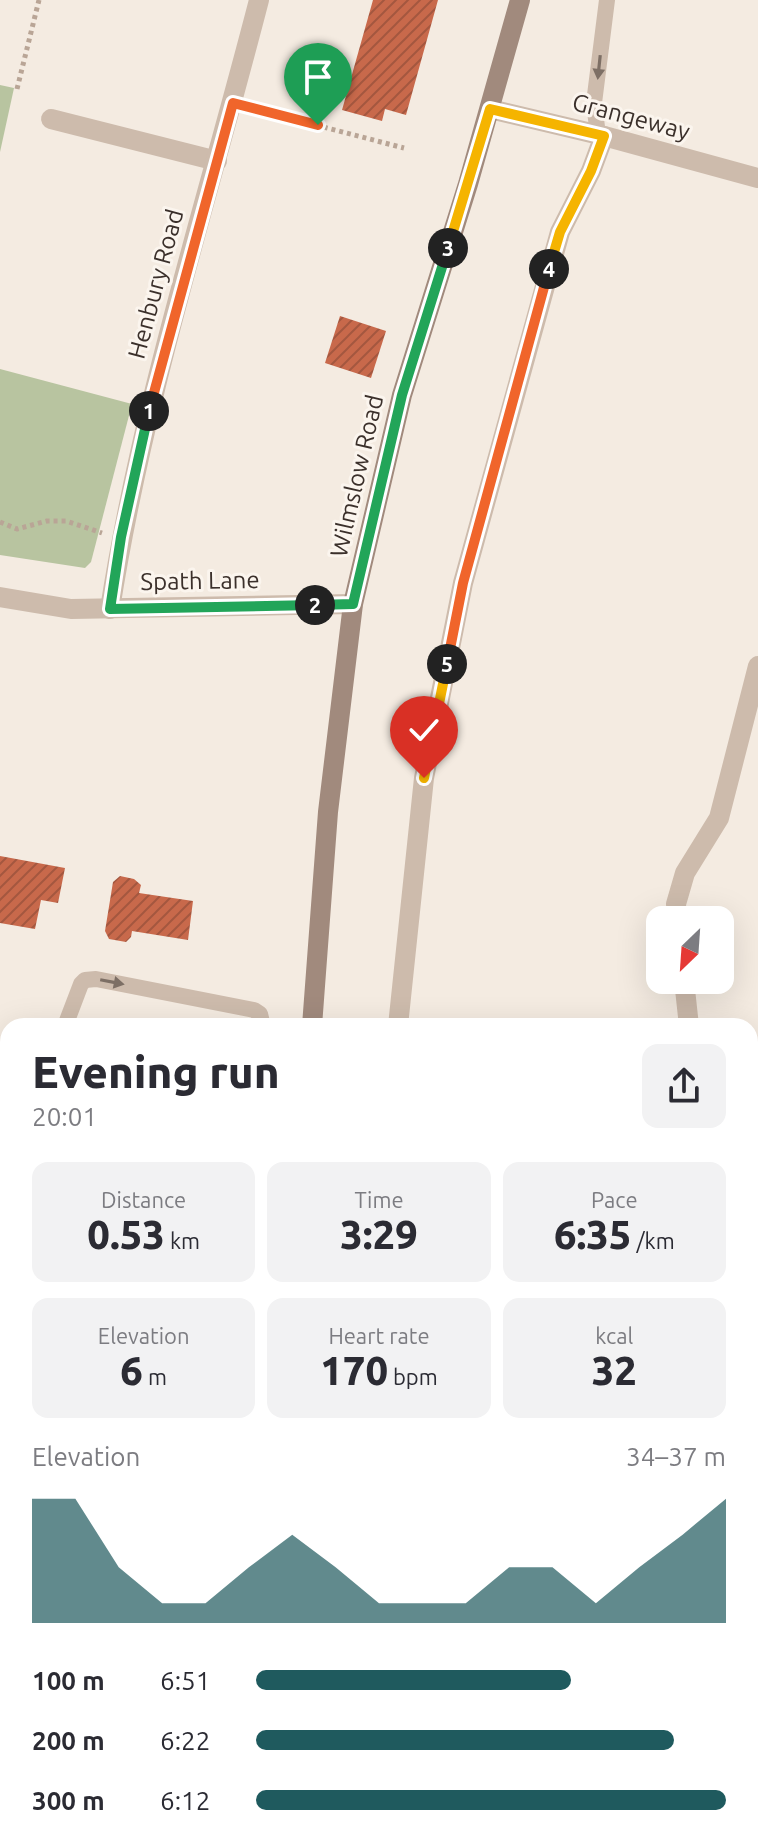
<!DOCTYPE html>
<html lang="en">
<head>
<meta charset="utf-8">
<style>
	:root { --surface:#fff; --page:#f2f2f3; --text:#2b2b33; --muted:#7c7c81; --accent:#1f5a5e }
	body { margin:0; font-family:Ubuntu,sans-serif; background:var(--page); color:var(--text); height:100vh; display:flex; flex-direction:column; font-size:30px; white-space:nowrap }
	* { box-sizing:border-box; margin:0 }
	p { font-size:26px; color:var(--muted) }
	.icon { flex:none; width:44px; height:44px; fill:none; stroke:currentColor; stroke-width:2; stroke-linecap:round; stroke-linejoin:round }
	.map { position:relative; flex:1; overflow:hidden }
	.side { position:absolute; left:0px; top:1018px; width:758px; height:828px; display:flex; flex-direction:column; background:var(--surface); border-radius:24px 24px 0 0; box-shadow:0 8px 32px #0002 }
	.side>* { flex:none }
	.needle { width:52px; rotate:205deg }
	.controls { position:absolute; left:646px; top:906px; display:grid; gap:16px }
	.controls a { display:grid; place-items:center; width:88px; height:88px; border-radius:16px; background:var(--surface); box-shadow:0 8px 32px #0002; font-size:40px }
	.pin { position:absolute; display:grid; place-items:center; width:68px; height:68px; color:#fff; margin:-82px -34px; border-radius:50% 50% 50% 0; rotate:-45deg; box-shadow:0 0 8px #0007 }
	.pin .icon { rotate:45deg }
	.km { position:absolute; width:40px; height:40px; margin:-20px; border-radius:50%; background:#222; color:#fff; font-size:22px; line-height:40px; text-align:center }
	.round { display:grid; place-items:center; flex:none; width:84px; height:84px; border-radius:16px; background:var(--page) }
	.headline { display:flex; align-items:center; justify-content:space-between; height:136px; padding:0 32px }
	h1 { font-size:44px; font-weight:800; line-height:60px }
	.metrics { display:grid; grid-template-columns:repeat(3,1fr); gap:12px; height:136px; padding:8px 32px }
	.metrics div { display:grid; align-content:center; border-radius:16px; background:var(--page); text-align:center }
	.metrics b { font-size:40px; font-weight:800 }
	.metrics small { font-size:22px; font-weight:400 }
	.metrics p { font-size:22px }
	.chart { height:224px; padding:16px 32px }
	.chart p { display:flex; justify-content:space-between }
	.chart svg { width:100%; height:144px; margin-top:8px; fill:var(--accent); opacity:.7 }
	ul { padding:0 32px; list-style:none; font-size:26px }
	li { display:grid; grid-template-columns:128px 96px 1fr; align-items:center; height:60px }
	li i { height:20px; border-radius:10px; background:var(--accent) }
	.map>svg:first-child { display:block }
	.grass { fill:url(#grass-tufts) }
	.park { fill:#b8c4a0 }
	.building { fill:url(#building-hatch) }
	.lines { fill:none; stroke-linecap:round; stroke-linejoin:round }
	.path { stroke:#b9a596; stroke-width:5; stroke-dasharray:4 4; stroke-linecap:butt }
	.lane { stroke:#cdbbac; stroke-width:16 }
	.street { stroke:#cdbbac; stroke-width:20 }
	.secondary { stroke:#a18a7d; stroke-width:20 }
	.oneway { fill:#7d6f65 }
	.split-1-casing { stroke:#fff; stroke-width:16 }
	.split-2-casing { stroke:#fff; stroke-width:16 }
	.split-3-casing { stroke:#fff; stroke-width:16 }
	.split-4-casing { stroke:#fff; stroke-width:16 }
	.split-5-casing { stroke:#fff; stroke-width:16 }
	.split-6-casing { stroke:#fff; stroke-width:16 }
	.split-1 { stroke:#f0652b; stroke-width:10 }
	.split-2 { stroke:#22a559; stroke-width:10 }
	.split-3 { stroke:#22a559; stroke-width:10 }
	.split-4 { stroke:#f5b400; stroke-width:10 }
	.split-5 { stroke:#f0652b; stroke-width:10 }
	.split-6 { stroke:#f5b400; stroke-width:10 }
	.labels { text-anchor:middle; stroke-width:6; stroke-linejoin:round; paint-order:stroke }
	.street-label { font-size:24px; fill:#3b302b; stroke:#fbf5ee }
</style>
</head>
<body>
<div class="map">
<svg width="758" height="1846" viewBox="0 0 758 1846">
	<defs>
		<pattern id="grass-tufts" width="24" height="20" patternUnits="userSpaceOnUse" patternTransform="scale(2)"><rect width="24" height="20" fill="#b8c4a0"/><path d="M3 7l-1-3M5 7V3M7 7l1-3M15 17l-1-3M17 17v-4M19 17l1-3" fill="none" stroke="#97a083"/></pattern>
		<pattern id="building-hatch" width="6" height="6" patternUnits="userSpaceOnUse" patternTransform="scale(2)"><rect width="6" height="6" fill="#c8694b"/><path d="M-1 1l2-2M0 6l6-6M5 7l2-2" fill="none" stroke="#a4573f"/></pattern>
	</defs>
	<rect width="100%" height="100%" fill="#f4ebe1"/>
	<path class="grass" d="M 0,1574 L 8,1576 L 8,1663 L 0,1665 Z"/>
	<g class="park">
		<path d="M 0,85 L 14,88 L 0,152 Z"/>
		<path d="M 0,369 L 132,404 L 91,562 L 85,568 L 0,555 Z"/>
	</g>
	<g class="building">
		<path d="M 373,0 L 438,0 L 406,115 L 385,109 L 382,121 L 342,110 Z"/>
		<path d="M 340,316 L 386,331 L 371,378 L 325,363 Z"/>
		<path d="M 0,856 L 65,868 L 58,903 L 41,900 L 35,929 L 0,923 Z"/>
		<path d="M 120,876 L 134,879 L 141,885 L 139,893 L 193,901 L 188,940 L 132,931 L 131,937 L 126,942 L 109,939 L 105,931 L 113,882 Z"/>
		<path d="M 7,1246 L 8,1246 L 8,1298 L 0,1296 L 0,1273 Z"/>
	</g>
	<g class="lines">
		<g class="path">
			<path d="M 17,89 L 39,0"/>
			<path d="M 254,109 L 404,148"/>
			<path d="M 0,522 L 17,529 L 47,521 L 66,521 L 102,533"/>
			<path d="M 0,1803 L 8,1805"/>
			<path d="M 157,1846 L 160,1838"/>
		</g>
		<g class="lane">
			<path d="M 598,135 L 594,103 L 607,0"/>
			<path d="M 65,1026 L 81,984 L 85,980 L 96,979 L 254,1010 L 260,1014 L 263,1026"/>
			<path d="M 0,1255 L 8,1224"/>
			<path d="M 0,1375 L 8,1377"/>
		</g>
		<g class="street">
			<path d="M 490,109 L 604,136 L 758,178"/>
			<path d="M 51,119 L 217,161"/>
			<path d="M 0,597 L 71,609 L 353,604"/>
			<path d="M 110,609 C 142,403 207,202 259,0"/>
			<path d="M 677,920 L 676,904 L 685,873 L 719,818 L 758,666"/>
			<path d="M 684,980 L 689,1026"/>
			<path d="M 398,1026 L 424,778 L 463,583 L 560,232 L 591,171 L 604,136"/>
			<path d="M 750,1297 L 758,1296"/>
			<path d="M 750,1398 L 758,1447"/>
			<path d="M 0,1561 L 8,1564"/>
			<path d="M 0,1701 L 8,1724"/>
			<path d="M 31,1846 L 33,1838"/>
		</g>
		<g class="secondary">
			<path d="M 312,1026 L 328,812 L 353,604 L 402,395 L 468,184 L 520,0"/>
			<path d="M 279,1838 L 279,1846"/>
		</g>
	</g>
	<defs><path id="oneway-solid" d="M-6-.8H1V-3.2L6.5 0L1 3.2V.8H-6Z" transform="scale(2)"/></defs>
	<g class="oneway">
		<use href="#oneway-solid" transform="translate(599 67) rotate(96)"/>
		<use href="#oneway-solid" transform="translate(112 982) rotate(11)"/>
	</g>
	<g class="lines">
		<defs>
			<path id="split-1" d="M 149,411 L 233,103 L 318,125"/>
			<path id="split-2" d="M 149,411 L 121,537 L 110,609 L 315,605"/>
			<path id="split-3" d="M 315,605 L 353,604 L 402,395 L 448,248"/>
			<path id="split-4" d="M 448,248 L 490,109 L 604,136 L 591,171 L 560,232 L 549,269"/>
			<path id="split-5" d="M 447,664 L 463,583 L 549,269"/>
			<path id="split-6" d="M 424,778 L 447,664"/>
		</defs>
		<use href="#split-1" class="split-1-casing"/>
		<use href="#split-2" class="split-2-casing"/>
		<use href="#split-3" class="split-3-casing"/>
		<use href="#split-4" class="split-4-casing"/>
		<use href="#split-5" class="split-5-casing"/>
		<use href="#split-6" class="split-6-casing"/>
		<use href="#split-1" class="split-1"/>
		<use href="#split-2" class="split-2"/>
		<use href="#split-3" class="split-3"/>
		<use href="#split-4" class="split-4"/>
		<use href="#split-5" class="split-5"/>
		<use href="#split-6" class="split-6"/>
	</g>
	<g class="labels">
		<g class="street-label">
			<text transform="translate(631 117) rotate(15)" y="8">Grangeway</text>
			<text transform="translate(156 284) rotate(-75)" y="8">Henbury Road</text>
			<text transform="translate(357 476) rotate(-77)" y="8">Wilmslow Road</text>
			<text transform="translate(200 581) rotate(-1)" y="8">Spath Lane</text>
		</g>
	</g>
</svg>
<div class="controls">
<a><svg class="needle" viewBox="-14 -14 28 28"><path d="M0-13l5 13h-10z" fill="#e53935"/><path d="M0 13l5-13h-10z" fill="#7c7c81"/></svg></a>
</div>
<div class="pin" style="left:318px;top:125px;background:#1e9e55"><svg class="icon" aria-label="arrive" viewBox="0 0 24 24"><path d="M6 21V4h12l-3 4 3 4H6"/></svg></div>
<div class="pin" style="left:424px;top:778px;background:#d93025"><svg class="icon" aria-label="check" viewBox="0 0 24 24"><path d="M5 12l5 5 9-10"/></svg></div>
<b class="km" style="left:149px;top:411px">1</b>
<b class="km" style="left:315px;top:605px">2</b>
<b class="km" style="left:448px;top:248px">3</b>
<b class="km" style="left:549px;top:269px">4</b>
<b class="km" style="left:447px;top:664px">5</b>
<section class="side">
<div class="headline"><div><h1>Evening run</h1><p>20:01</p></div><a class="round"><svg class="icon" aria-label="share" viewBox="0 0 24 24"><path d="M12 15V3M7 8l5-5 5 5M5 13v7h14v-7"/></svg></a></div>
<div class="metrics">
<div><p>Distance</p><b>0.53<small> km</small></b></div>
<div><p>Time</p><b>3:29</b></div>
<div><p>Pace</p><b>6:35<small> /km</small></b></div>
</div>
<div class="metrics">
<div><p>Elevation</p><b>6<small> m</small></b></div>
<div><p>Heart rate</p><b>170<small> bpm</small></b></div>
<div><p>kcal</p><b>32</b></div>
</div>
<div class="chart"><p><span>Elevation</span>34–37 m</p>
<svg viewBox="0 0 160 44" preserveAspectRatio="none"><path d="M0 44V6L10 6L20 27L30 38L40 38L50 27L60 17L70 27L80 38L90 38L100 38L110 27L120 27L130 38L140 27L150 17L160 6V44z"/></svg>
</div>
<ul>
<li><b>100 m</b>6:51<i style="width:67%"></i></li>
<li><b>200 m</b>6:22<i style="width:89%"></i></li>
<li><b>300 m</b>6:12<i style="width:100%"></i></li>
</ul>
</section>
</div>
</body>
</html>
